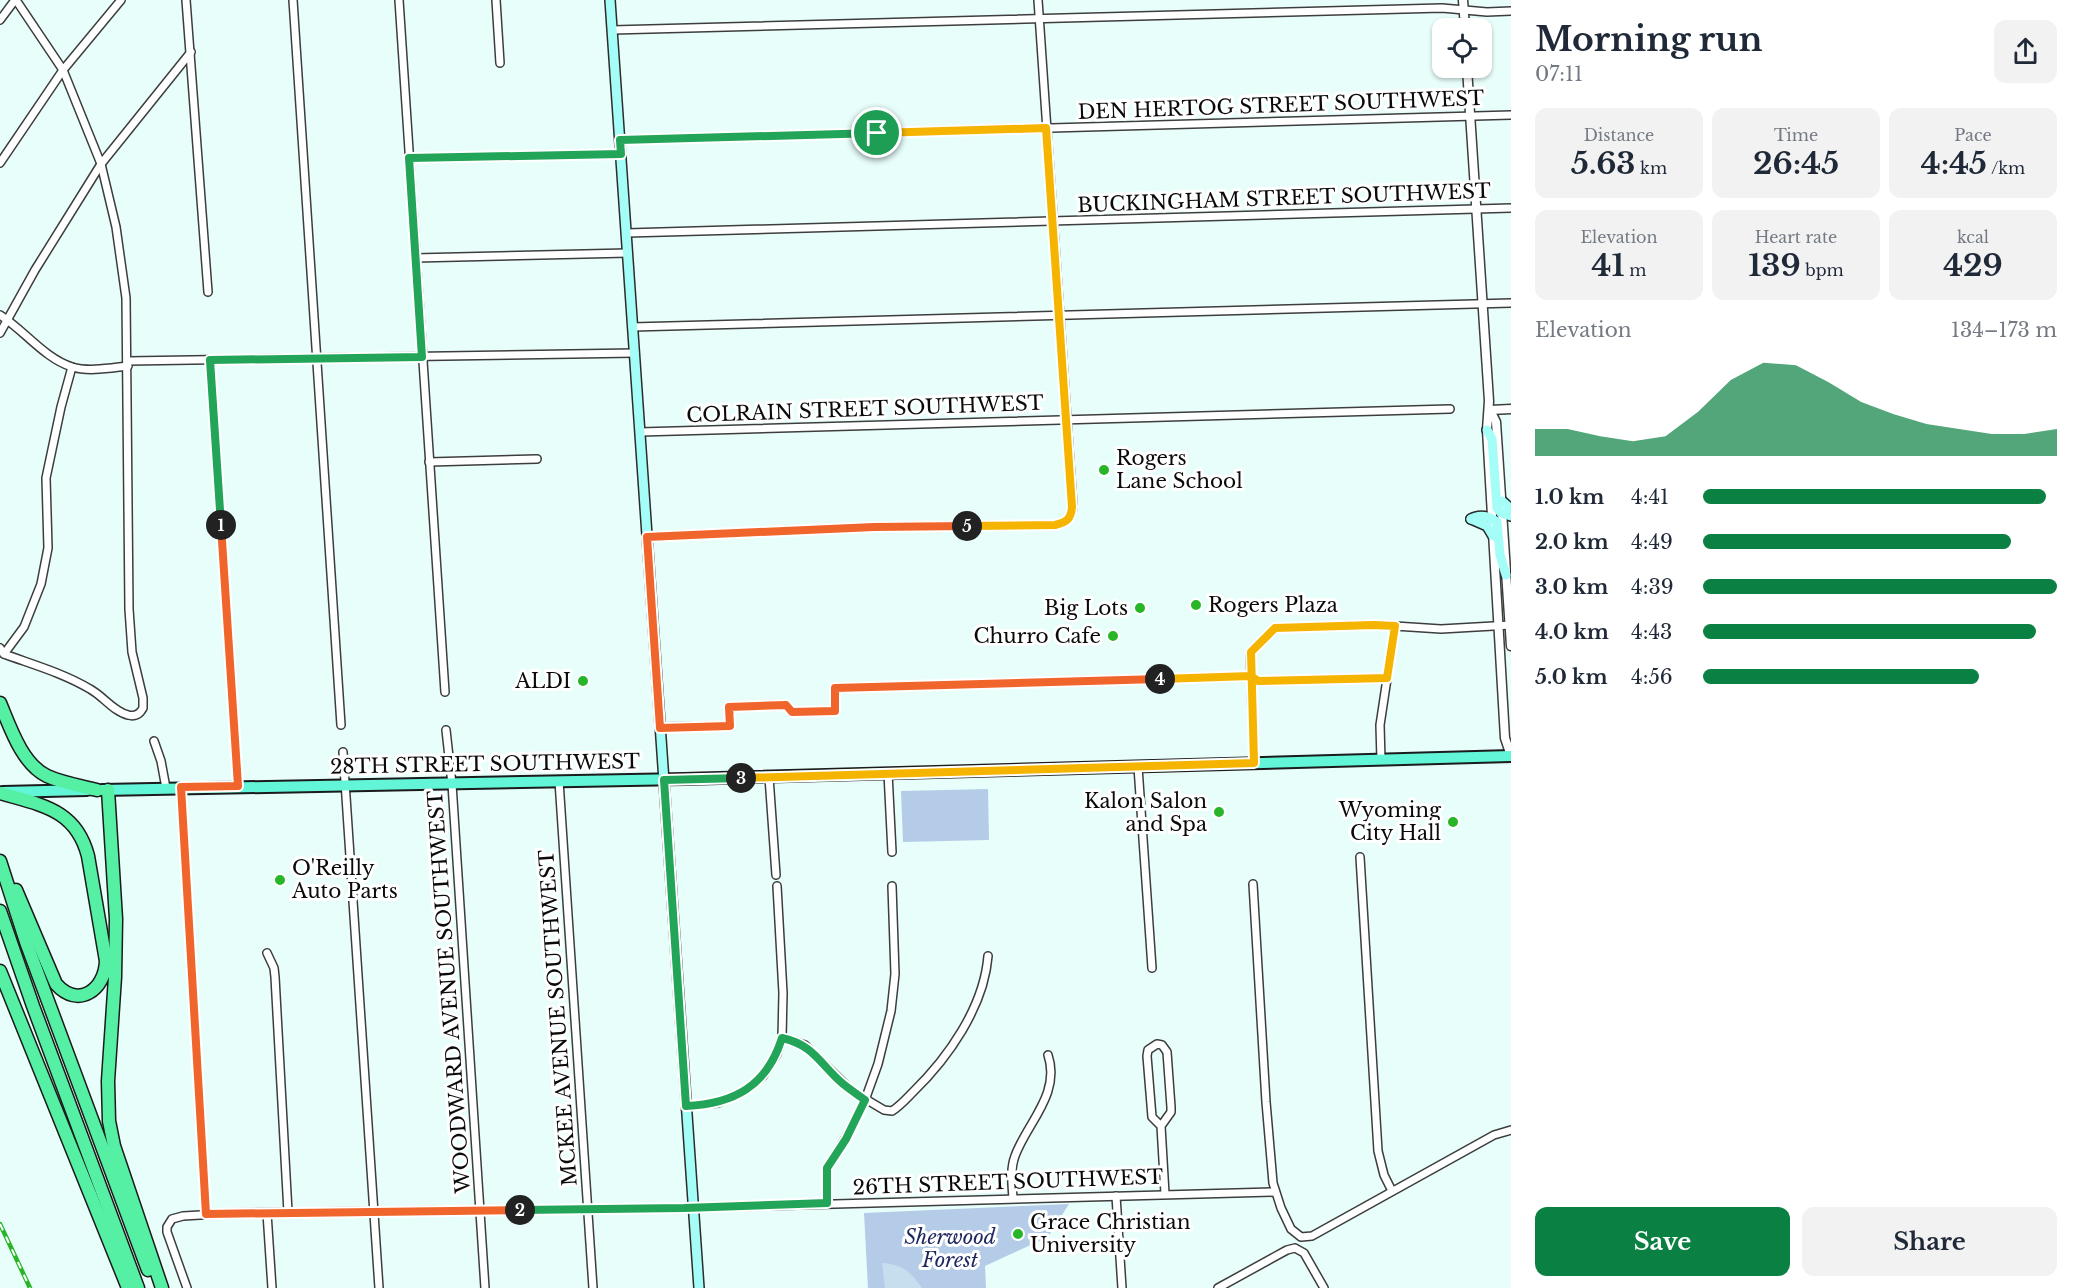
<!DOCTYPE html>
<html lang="en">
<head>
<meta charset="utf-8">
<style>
	:root { --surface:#fff; --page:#f2f2f3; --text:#1f2937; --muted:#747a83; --accent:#0b8043 }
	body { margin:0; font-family:"Libre Baskerville",serif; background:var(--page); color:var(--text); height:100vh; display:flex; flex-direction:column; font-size:22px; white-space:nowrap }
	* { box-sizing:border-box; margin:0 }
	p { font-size:20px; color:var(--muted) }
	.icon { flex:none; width:33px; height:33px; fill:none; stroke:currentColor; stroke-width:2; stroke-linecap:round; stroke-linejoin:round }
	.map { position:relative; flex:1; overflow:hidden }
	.side { display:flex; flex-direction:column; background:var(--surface); width:570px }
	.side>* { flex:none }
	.fabs { position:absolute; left:1432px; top:18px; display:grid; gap:12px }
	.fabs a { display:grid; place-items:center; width:60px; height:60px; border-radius:12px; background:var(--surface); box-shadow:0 2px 4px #0004; font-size:30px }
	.pin { position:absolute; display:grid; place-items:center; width:51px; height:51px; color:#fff; margin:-26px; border:3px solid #fff; border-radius:50%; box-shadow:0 2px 6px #0007 }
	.km { position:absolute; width:30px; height:30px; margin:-15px; border-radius:50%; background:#222; color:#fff; font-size:16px; line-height:30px; text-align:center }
	.round { display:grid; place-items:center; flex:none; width:63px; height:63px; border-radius:12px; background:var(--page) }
	.headline { display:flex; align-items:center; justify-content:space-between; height:102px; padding:0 24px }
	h1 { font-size:33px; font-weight:800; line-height:45px }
	.figures { display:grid; grid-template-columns:repeat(3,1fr); gap:9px; height:102px; padding:6px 24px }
	.figures div { display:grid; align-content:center; border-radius:12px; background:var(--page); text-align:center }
	.figures b { font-size:30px; font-weight:800 }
	.figures small { font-size:16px; font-weight:400 }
	.figures p { font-size:16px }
	.chart { height:168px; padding:12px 24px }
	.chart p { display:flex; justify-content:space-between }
	.chart svg { width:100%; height:108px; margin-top:6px; fill:var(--accent); opacity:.7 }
	.cta { display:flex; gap:12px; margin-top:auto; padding:12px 24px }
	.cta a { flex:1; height:69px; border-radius:12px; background:var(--accent); color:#fff; font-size:24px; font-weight:800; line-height:69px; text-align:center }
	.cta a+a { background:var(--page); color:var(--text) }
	ul { padding:0 24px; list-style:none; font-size:20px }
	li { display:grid; grid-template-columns:96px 72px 1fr; align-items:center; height:45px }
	li i { height:15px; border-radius:8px; background:var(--accent) }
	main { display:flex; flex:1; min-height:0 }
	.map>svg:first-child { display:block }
	.green { fill:#b4cce7 }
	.pitch { fill:#c6deee }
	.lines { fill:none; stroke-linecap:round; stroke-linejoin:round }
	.minor-casing { stroke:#3d3d3d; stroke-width:10 }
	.tertiary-casing { stroke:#3d3d3d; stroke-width:11 }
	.secondary-casing { stroke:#2c2c2c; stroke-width:12 }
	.primary-casing { stroke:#1b1b1b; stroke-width:14 }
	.motorway-casing { stroke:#1b1b1b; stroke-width:15 }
	.minor { stroke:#fff; stroke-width:7 }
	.tertiary { stroke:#fff; stroke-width:8 }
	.secondary { stroke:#a5fdf7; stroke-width:9 }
	.primary { stroke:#62f5d8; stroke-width:10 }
	.motorway { stroke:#55f0a3; stroke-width:12 }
	.rail-casing { stroke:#28b528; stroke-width:4.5 }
	.rail { stroke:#fff; stroke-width:2; stroke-dasharray:7; stroke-linecap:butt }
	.split-1-casing { stroke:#fff; stroke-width:12 }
	.split-2-casing { stroke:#fff; stroke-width:12 }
	.split-3-casing { stroke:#fff; stroke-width:12 }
	.split-4-casing { stroke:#fff; stroke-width:12 }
	.split-5-casing { stroke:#fff; stroke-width:12 }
	.split-6-casing { stroke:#fff; stroke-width:12 }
	.split-1 { stroke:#22a559; stroke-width:8 }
	.split-2 { stroke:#f0652b; stroke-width:8 }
	.split-3 { stroke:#22a559; stroke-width:8 }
	.split-4 { stroke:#f5b400; stroke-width:8 }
	.split-5 { stroke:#f0652b; stroke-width:8 }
	.split-6 { stroke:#f5b400; stroke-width:8 }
	.poi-dot { fill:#28b528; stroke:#fff; stroke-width:2 }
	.labels { text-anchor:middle; stroke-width:6; stroke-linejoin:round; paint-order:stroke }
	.street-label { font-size:20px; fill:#0a0a0a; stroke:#fff }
	.poi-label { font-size:20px; fill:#0a0a0a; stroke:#fff; text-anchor:end }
	.park-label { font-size:20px; font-style:italic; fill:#1e285f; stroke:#fff }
</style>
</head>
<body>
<main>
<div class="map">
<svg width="1511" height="1288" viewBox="0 0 1511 1288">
	<rect width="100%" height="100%" fill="#e8fefb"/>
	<g class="green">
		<path d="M 988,789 L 989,840 L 903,842 L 901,791 Z"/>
		<path d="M 1069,1204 L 1048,1237 L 985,1266 L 986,1288 L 868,1288 L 864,1213 Z"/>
	</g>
	<path class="pitch" d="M 882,1263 C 902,1264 911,1272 922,1288 L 885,1288 Z"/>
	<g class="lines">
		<defs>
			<g id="minor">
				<path d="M 186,0 L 208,292"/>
				<path d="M 293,0 L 341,725"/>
				<path d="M 399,0 L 445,692"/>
				<path d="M 496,0 L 500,63"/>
				<path d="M 0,20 L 15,0"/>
				<path d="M 612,30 L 1442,8 L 1487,12 L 1511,11"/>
				<path d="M 620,140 L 1511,115"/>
				<path d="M 409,158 L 621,154"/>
				<path d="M 0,163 L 63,70 L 121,0"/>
				<path d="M 627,233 L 1511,208"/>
				<path d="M 415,258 L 628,253"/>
				<path d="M 0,315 C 24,330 44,358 72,367 C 89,372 110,368 128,366"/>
				<path d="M 632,327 L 1511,303"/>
				<path d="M 0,333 L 35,270 L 101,164 L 191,52"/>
				<path d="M 210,360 L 238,786"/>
				<path d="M 128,361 L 635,353"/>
				<path d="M 640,432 L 1450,409"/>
				<path d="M 429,462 L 537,459"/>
				<path d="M 647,537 L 874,527 L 1055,525 C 1067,522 1071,519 1073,507 L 1038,0"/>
				<path d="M 0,648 L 4,654 C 34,665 63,673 90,689 C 103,696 114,712 128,715 C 135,717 140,714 143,708 L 143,698 L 132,652 L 129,609 L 126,298 L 116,227 L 101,164 L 63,70 L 16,0"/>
				<path d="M 4,654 L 24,627 L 41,584 L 48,548 L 46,478 L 61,407 L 72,367"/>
				<path d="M 660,727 L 730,726 L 729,707 L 786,705 L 792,712 L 835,711 L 835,688 L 1251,676 L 1258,681 L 1387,678"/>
				<path d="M 446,730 L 452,784 L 485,1288"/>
				<path d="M 154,741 L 161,761 L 166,788"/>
				<path d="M 343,752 L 379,1288"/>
				<path d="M 1381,760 L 1380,725 L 1395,626 L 1441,629 L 1511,625"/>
				<path d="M 1254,763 L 1250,653 L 1276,628 L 1374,625 L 1395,626"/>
				<path d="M 1138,767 L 1152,968"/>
				<path d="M 888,773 L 892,852"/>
				<path d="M 769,777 L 776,875"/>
				<path d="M 559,781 L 593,1288"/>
				<path d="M 181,787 L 206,1214"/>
				<path d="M 1360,857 L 1378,1151 L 1384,1175 L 1392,1191"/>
				<path d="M 1253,884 L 1266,1102 L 1273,1183 L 1281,1208 L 1291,1229 L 1301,1237 L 1312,1236 L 1494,1135 L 1511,1130"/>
				<path d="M 267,953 L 274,968 L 275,977 L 288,1212"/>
				<path d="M 782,1038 L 805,1045 L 852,1091 L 884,1110 L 892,1111 C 900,1106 906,1099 913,1092 C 948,1058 984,1007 988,956"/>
				<path d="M 686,1106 L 718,1103 L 746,1090 L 763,1076 L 777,1054 L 782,1038 L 783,993 L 777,886"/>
				<path d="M 1161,1126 L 1152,1117 L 1147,1056 L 1148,1050 L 1157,1044 L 1162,1045 L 1167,1052 L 1171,1107 L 1171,1112 L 1161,1126 L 1165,1194"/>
				<path d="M 1116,1196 L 1122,1288"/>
				<path d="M 1013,1198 C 1012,1184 1010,1169 1015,1156 C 1027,1123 1061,1094 1048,1055"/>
				<path d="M 827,1203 L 827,1168 L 845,1139 L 865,1100 L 878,1064 L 891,1011 L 895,974 L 892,886"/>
				<path d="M 267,1213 L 272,1288"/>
				<path d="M 187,1288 L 167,1232 L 167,1227 L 172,1219 L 183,1216 L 235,1213 L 684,1208 L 1275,1192"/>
				<path d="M 1218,1288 L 1287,1250 L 1295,1248 L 1304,1253 L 1324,1288"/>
			</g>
			<g id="tertiary">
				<path d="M 1463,0 L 1465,28"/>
				<path d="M 1467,68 L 1489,401 L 1487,430 L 1505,738 L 1511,756"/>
				<path d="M 1490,410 L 1496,422 L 1511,646"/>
				<path d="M 1490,410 L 1511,409"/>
			</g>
			<g id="secondary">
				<path d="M 610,0 L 699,1288"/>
				<path d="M 1487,430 L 1492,439 L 1497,508 L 1501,513 L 1511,516"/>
				<path d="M 1502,501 L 1511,509"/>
				<path d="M 1471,519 C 1479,514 1490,516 1497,522 L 1500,555 L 1506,575"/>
				<path d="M 1471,519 L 1487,526 L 1493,536"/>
			</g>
			<g id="primary">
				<path d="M 102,790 L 684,779 L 1511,756"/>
				<path d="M 3,792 L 87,790"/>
			</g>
			<g id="motorway">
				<path d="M 0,703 C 10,727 22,764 47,776 C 62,783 81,786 97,790"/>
				<path d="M 108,790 L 116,919 L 115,977 L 108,1081 L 109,1121 L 114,1146 L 162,1288"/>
				<path d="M 0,793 C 41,805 76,809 88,856 L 106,961 C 105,990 78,1009 56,984 L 16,890"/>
				<path d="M 0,861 L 26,942 L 148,1270"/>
				<path d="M 0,911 L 33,1006 L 138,1288"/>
				<path d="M 0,971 L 128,1288"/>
			</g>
		</defs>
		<use href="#minor" class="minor-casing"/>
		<use href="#tertiary" class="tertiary-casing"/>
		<use href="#secondary" class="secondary-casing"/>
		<use href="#primary" class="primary-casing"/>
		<use href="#motorway" class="motorway-casing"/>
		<use href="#minor" class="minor"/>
		<use href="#tertiary" class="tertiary"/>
		<use href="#secondary" class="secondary"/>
		<use href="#primary" class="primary"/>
		<use href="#motorway" class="motorway"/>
		<defs>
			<path id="rail" d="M 0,1224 L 30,1288"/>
		</defs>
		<use href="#rail" class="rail-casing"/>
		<use href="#rail" class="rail"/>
	</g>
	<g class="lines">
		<defs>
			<path id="split-1" d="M 221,525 L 210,360 L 422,357 L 409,158 L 621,154 L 620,140 L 877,133"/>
			<path id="split-2" d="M 221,525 L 238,786 L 181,787 L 206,1214 L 520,1210"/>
			<path id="split-3" d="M 520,1210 L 684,1208 L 827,1203 L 827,1168 L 846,1139 L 865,1100 C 857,1094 849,1089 842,1083 C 820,1064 814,1045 782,1038 C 767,1086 734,1104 686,1106 L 664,780 L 741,778"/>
			<path id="split-4" d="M 741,778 L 1254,763 L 1251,652 L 1275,628 L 1374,625 L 1395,626 L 1387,678 L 1258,681 L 1251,676 L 1160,679"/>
			<path id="split-5" d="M 967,526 L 874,527 L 647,537 L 660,728 L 730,726 L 729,707 L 786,705 L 792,712 L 835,711 L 835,688 L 1160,679"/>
			<path id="split-6" d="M 877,133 L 1046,128 L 1072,507 C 1071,519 1067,522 1055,525 L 967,526"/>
		</defs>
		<use href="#split-1" class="split-1-casing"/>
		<use href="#split-2" class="split-2-casing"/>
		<use href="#split-3" class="split-3-casing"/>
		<use href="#split-4" class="split-4-casing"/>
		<use href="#split-5" class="split-5-casing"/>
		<use href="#split-6" class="split-6-casing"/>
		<use href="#split-1" class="split-1"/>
		<use href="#split-2" class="split-2"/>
		<use href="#split-3" class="split-3"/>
		<use href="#split-4" class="split-4"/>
		<use href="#split-5" class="split-5"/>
		<use href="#split-6" class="split-6"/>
	</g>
	<g class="poi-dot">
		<circle cx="1104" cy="470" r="6"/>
		<circle cx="1196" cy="605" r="6"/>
		<circle cx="1140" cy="608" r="6"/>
		<circle cx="1113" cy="636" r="6"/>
		<circle cx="583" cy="681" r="6"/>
		<circle cx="1219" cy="812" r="6"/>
		<circle cx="1453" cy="822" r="6"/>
		<circle cx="280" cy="880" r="6"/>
		<circle cx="1018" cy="1234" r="6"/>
	</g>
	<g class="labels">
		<g class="street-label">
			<text transform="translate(1281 105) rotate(-2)" y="7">DEN HERTOG STREET SOUTHWEST</text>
			<text transform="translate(1284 198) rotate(-2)" y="7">BUCKINGHAM STREET SOUTHWEST</text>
			<text transform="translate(865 409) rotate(-2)" y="7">COLRAIN STREET SOUTHWEST</text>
			<text transform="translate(485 764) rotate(-1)" y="7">28TH STREET SOUTHWEST</text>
			<text transform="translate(449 992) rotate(-94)" y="7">WOODWARD AVENUE SOUTHWEST</text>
			<text transform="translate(558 1018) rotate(-94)" y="7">MCKEE AVENUE SOUTHWEST</text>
			<text transform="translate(1008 1182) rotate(-2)" y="7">26TH STREET SOUTHWEST</text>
		</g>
		<g class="poi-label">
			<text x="1116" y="465" text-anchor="start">Rogers<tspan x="1116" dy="23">Lane School</tspan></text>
			<text x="1208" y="612" text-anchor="start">Rogers Plaza</text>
			<text x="1128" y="615">Big Lots</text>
			<text x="1101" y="643">Churro Cafe</text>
			<text x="571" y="688">ALDI</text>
			<text x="1207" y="808">Kalon Salon<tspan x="1207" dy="23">and Spa</tspan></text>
			<text x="1441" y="817">Wyoming<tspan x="1441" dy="23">City Hall</tspan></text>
			<text x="292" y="875" text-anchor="start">O'Reilly<tspan x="292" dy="23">Auto Parts</tspan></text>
			<text x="1030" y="1229" text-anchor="start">Grace Christian<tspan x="1030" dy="23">University</tspan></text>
		</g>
		<g class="park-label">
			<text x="950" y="1244">Sherwood<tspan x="950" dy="23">Forest</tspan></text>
		</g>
	</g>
</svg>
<div class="fabs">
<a><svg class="icon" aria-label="locate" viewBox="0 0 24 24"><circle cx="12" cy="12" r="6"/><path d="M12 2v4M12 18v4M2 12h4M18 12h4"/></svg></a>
</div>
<div class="pin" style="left:877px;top:133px;background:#1e9e55"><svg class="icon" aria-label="arrive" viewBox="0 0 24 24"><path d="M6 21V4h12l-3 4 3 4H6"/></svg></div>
<b class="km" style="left:221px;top:525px">1</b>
<b class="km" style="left:520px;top:1210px">2</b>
<b class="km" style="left:741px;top:778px">3</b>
<b class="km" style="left:1160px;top:679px">4</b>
<b class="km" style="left:967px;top:526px">5</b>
</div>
<section class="side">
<div class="headline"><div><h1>Morning run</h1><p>07:11</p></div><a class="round"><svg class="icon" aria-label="share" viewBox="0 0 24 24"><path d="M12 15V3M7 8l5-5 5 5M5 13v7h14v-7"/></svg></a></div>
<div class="figures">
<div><p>Distance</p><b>5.63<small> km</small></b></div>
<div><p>Time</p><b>26:45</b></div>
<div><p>Pace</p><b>4:45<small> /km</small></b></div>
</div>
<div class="figures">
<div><p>Elevation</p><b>41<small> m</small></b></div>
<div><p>Heart rate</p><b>139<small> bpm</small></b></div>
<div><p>kcal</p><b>429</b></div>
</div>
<div class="chart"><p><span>Elevation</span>134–173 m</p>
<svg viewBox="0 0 160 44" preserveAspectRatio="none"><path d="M0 44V33L10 33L20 36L30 38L40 36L50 26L60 13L70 6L80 7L90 14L100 22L110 27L120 31L130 33L140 35L150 35L160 33V44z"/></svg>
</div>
<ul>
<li><b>1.0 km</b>4:41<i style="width:97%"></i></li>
<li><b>2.0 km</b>4:49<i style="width:87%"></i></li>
<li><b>3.0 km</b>4:39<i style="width:100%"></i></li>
<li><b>4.0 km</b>4:43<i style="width:94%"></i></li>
<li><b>5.0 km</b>4:56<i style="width:78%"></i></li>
</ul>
<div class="cta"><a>Save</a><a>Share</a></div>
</section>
</main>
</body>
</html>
